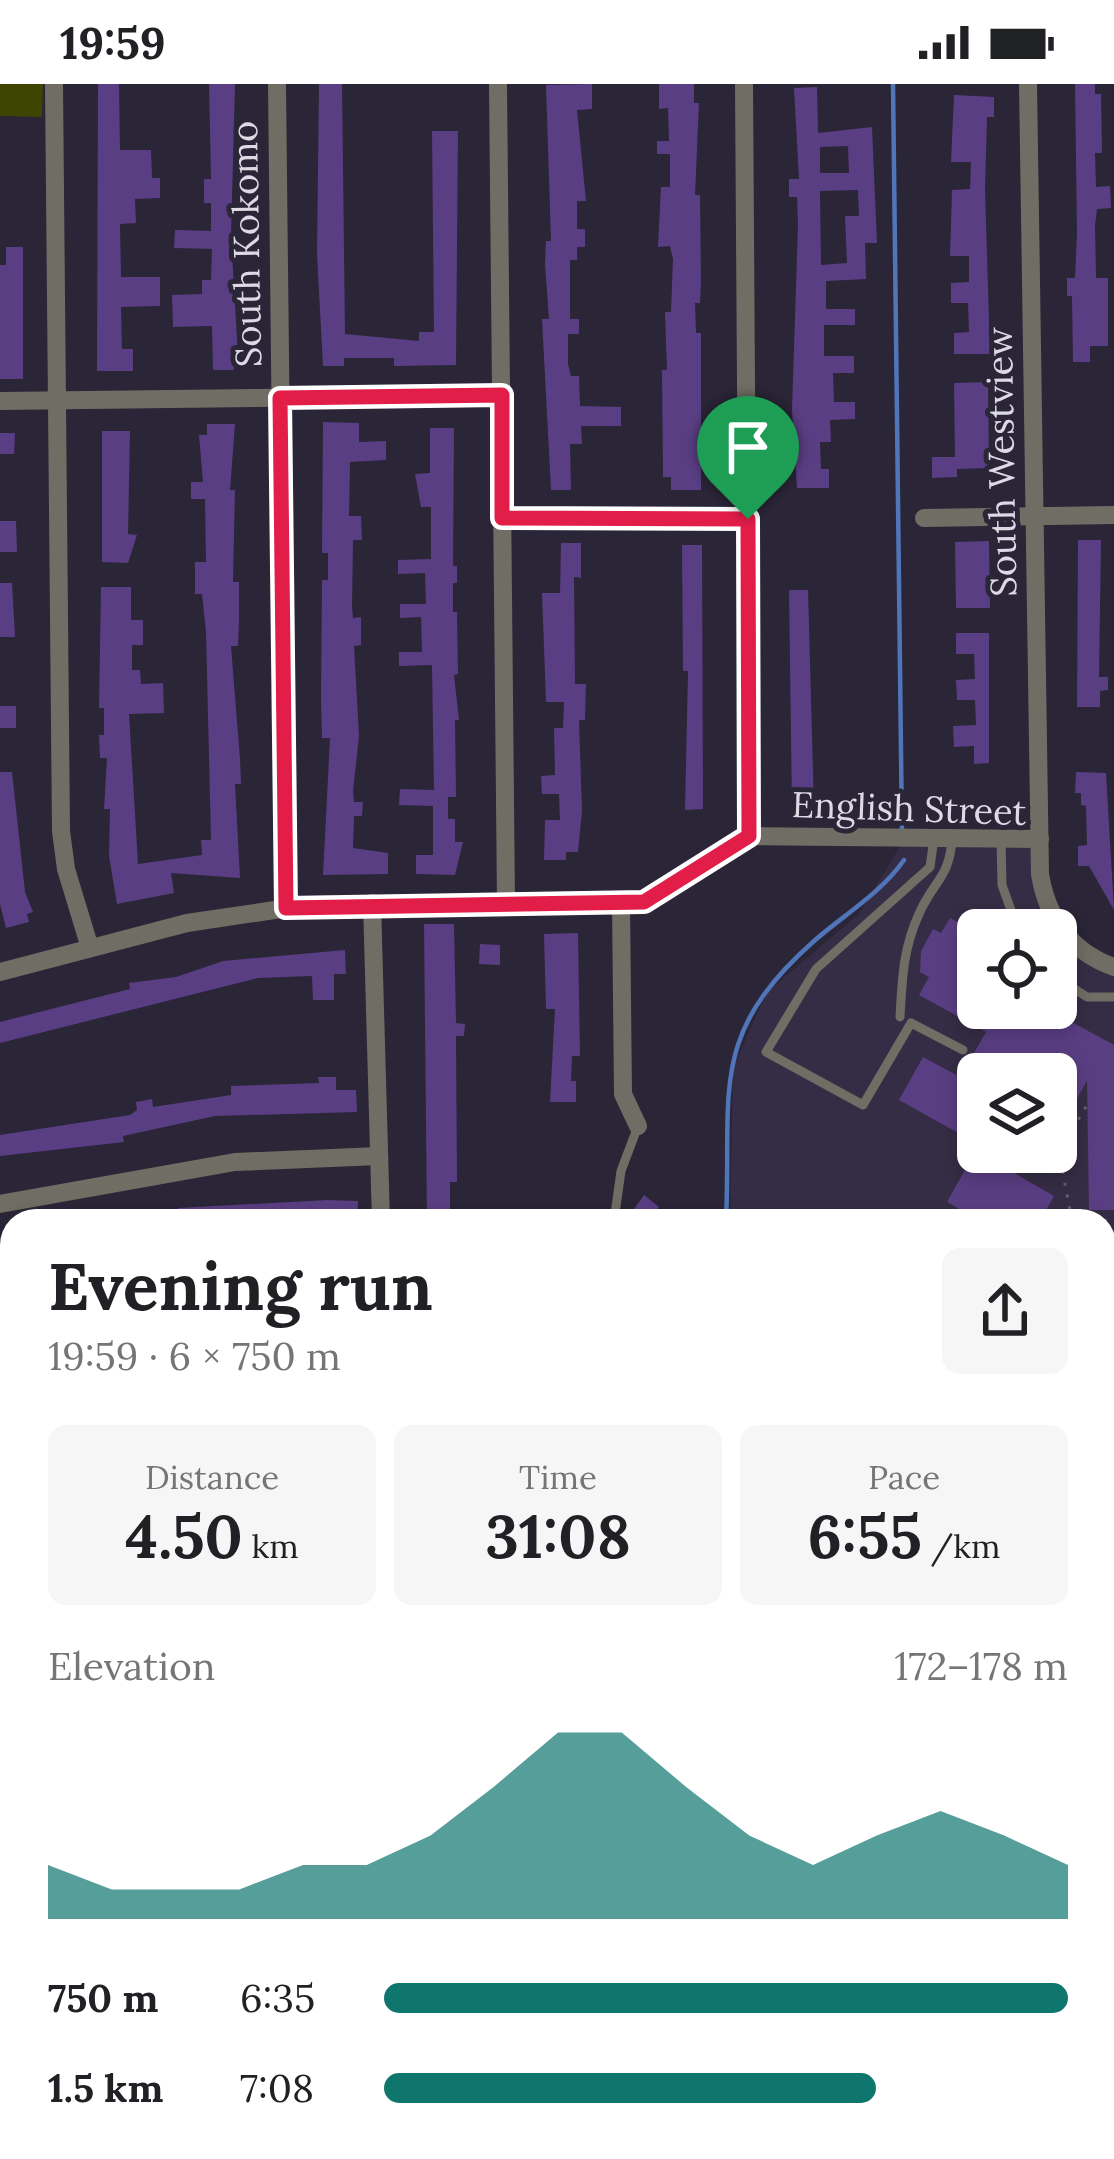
<!DOCTYPE html>
<html lang="en">
<head>
<meta charset="utf-8">
<style>
	:root { --surface:#fff; --page:#f6f6f6; --text:#202124; --muted:#757577; --accent:#0f766e }
	body { margin:0; font-family:Lora,serif; background:var(--page); color:var(--text); height:100vh; display:flex; flex-direction:column; font-size:45px; white-space:nowrap }
	* { box-sizing:border-box; margin:0 }
	p { font-size:39px; color:var(--muted) }
	.icon { flex:none; width:66px; height:66px; fill:none; stroke:currentColor; stroke-width:2; stroke-linecap:round; stroke-linejoin:round }
	.map { position:relative; flex:1; overflow:hidden }
	.side { position:absolute; left:0px; top:1125px; width:1116px; height:951px; display:flex; flex-direction:column; background:var(--surface); border-radius:36px 36px 0 0; box-shadow:0 6px 18px #0003 }
	.side>* { flex:none }
	.fabs { position:absolute; left:957px; top:825px; display:grid; gap:24px }
	.fabs a { display:grid; place-items:center; width:120px; height:120px; border-radius:18px; background:var(--surface); box-shadow:0 6px 18px #0003; font-size:60px }
	.pin { position:absolute; display:grid; place-items:center; width:102px; height:102px; color:#fff; margin:-123px -51px; border-radius:50% 50% 50% 0; rotate:-45deg; box-shadow:0 0 12px #0007 }
	.pin .icon { rotate:45deg }
	.round { display:grid; place-items:center; flex:none; width:126px; height:126px; border-radius:18px; background:var(--page) }
	.summary { display:flex; align-items:center; justify-content:space-between; height:204px; padding:0 48px }
	h1 { font-size:66px; font-weight:700; line-height:90px }
	.figures { display:grid; grid-template-columns:repeat(3,1fr); gap:18px; height:204px; padding:12px 48px }
	.figures div { display:grid; align-content:center; border-radius:18px; background:var(--page); text-align:center }
	.figures b { font-size:60px; font-weight:700 }
	.figures small { font-size:33px; font-weight:400 }
	.figures p { font-size:33px }
	.chart { height:336px; padding:24px 48px }
	.chart p { display:flex; justify-content:space-between }
	.chart svg { width:100%; height:216px; margin-top:12px; fill:var(--accent); opacity:.7 }
	ul { padding:0 48px; list-style:none; font-size:39px }
	li { display:grid; grid-template-columns:192px 144px 1fr; align-items:center; height:90px }
	li i { height:30px; border-radius:15px; background:var(--accent) }
	.status { display:flex; justify-content:space-between; align-items:center; height:84px; padding:0 60px; background:var(--surface); direction:ltr }
	.status svg { height:33px; fill:currentColor }
	.map>svg:first-child { display:block }
	.built { fill:#352d45; fill-rule:evenodd }
	.green { fill:#3d4500 }
	.lines { fill:none; stroke-linecap:round; stroke-linejoin:round }
	.stream { stroke:#5076b9; stroke-width:4.5 }
	.building { fill:#5a3e83; fill-rule:evenodd }
	.path { stroke:#656070; stroke-width:3; stroke-dasharray:3 9; stroke-linecap:butt }
	.service { stroke:#706e64; stroke-width:9 }
	.minor { stroke:#706e64; stroke-width:18 }
	.route-casing { stroke:#fff; stroke-width:24 }
	.route { stroke:#e11d48; stroke-width:15 }
	.labels { text-anchor:middle; stroke-width:10; stroke-linejoin:round; paint-order:stroke }
	.street-label { font-size:36px; fill:#dddae6; stroke:#2a2537 }
</style>
</head>
<body>
<div class="status"><b>19:59</b><svg viewBox="0 0 49 12"><path d="M0 12V9h3v3zM5 12V6h3v6zM10 12V3h3v9zM15 12V0h3v12zM26 1h20v11H26zM47 4h2v5h-2z"/></svg></div>
<div class="map">
<svg width="1114" height="2075" viewBox="0 0 1114 2075">
	<rect width="100%" height="100%" fill="#2a2537"/>
	<path class="built" d="M 905,754 L 1040,755 L 1060,844 L 1114,883 L 1114,1193 L 1104,1196 L 1104,1137 L 730,1137 L 733,984 L 767,908 L 859,830 ZM 978,846 L 1056,846 L 1056,924 L 978,924 ZM 978,990 L 1056,990 L 1056,1068 L 978,1068 Z"/>
	<g class="green">
		<path d="M 0,0 L 43,0 L 42,33 L 0,32 Z"/>
		<path d="M 1114,1700 L 1114,2075 L 402,2075 L 408,2064 L 1104,2064 L 1104,1705 Z"/>
	</g>
	<g class="lines">
		<g class="stream">
			<path d="M 893,0 L 902,750"/>
			<path d="M 726,1137 C 732,1007 707,952 814,857 C 845,830 881,809 904,776"/>
			<path d="M 534,2064 L 538,2075"/>
			<path d="M 788,2064 L 799,2075"/>
			<path d="M 900,2075 L 906,2064"/>
		</g>
	</g>
	<g class="building">
		<path d="M 98,0 L 119,0 L 120,66 L 151,66 L 152,94 L 160,94 L 160,114 L 135,115 L 136,139 L 120,140 L 121,193 L 160,193 L 160,222 L 121,223 L 122,265 L 133,265 L 133,287 L 97,287 Z"/>
		<path d="M 209,0 L 235,0 L 231,153 L 238,272 L 233,272 L 234,286 L 213,286 L 212,242 L 173,243 L 172,211 L 202,210 L 202,196 L 211,196 L 212,165 L 174,164 L 175,146 L 211,147 L 211,119 L 204,119 L 204,95 L 211,95 Z"/>
		<path d="M 319,0 L 342,0 L 345,250 L 419,257 L 419,248 L 434,248 L 432,47 L 458,47 L 456,281 L 394,282 L 394,274 L 344,274 L 344,282 L 323,282 L 317,170 Z"/>
		<path d="M 592,0 L 592,25 L 577,26 L 586,117 L 577,117 L 577,145 L 585,145 L 585,163 L 577,163 L 577,176 L 570,176 L 570,235 L 579,235 L 579,250 L 568,250 L 568,280 L 571,292 L 579,292 L 580,322 L 621,323 L 621,342 L 581,342 L 582,360 L 570,360 L 571,406 L 551,406 L 542,235 L 549,235 L 545,180 L 546,157 L 551,157 L 546,1 Z"/>
		<path d="M 659,0 L 694,0 L 694,19 L 699,19 L 695,111 L 700,111 L 701,198 L 700,219 L 695,219 L 696,249 L 701,249 L 701,406 L 671,406 L 671,393 L 663,393 L 662,286 L 667,286 L 665,228 L 671,228 L 673,175 L 670,162 L 658,163 L 661,103 L 670,103 L 670,70 L 657,70 L 657,57 L 669,57 L 668,24 L 659,25 Z"/>
		<path d="M 1075,0 L 1095,0 L 1095,10 L 1101,10 L 1102,69 L 1095,69 L 1096,103 L 1110,102 L 1111,124 L 1097,125 L 1095,141 L 1096,194 L 1108,194 L 1108,262 L 1090,262 L 1090,278 L 1073,278 L 1072,212 L 1067,212 L 1067,194 L 1075,194 L 1077,150 Z"/>
		<path d="M 817,3 L 818,49 L 872,43 L 877,159 L 865,159 L 866,195 L 826,197 L 826,225 L 855,225 L 855,241 L 824,241 L 824,272 L 854,272 L 854,289 L 833,289 L 834,318 L 855,318 L 855,335 L 830,336 L 831,358 L 820,358 L 821,385 L 829,385 L 829,404 L 797,404 L 792,326 L 798,141 L 797,113 L 789,113 L 789,95 L 799,95 L 794,4 ZM 848,62 L 849,89 L 820,89 L 820,63 ZM 858,106 L 859,132 L 845,132 L 847,179 L 821,181 L 820,107 Z"/>
		<path d="M 954,11 L 994,13 L 994,33 L 987,33 L 985,105 L 990,270 L 954,270 L 954,249 L 969,248 L 968,219 L 951,219 L 951,199 L 969,198 L 969,172 L 950,172 L 952,106 L 970,105 L 971,78 L 951,78 Z"/>
		<path d="M 6,163 L 23,163 L 23,295 L 0,295 L 0,181 L 6,181 Z"/>
		<path d="M 988,298 L 989,384 L 957,385 L 957,393 L 932,394 L 932,373 L 955,373 L 954,299 Z"/>
		<path d="M 323,338 L 359,339 L 359,358 L 386,357 L 386,376 L 350,378 L 349,432 L 361,432 L 362,456 L 353,456 L 352,523 L 353,534 L 361,533 L 361,561 L 354,562 L 359,652 L 353,707 L 354,718 L 363,718 L 362,732 L 354,732 L 353,764 L 388,769 L 388,790 L 323,791 L 330,654 L 322,654 L 321,616 L 322,496 L 328,496 L 328,469 L 322,469 Z"/>
		<path d="M 207,340 L 235,340 L 230,406 L 235,406 L 233,498 L 239,498 L 239,538 L 238,562 L 231,562 L 240,675 L 241,700 L 235,700 L 240,794 L 171,789 L 174,809 L 117,820 L 109,772 L 110,725 L 104,725 L 107,674 L 100,674 L 99,651 L 104,651 L 104,624 L 99,624 L 101,503 L 131,503 L 131,536 L 143,536 L 143,561 L 132,561 L 132,586 L 140,586 L 141,600 L 163,599 L 164,629 L 129,630 L 138,780 L 202,771 L 201,756 L 211,756 L 206,548 L 202,510 L 195,510 L 195,478 L 206,478 L 205,415 L 191,415 L 191,398 L 203,398 L 199,351 L 207,351 Z"/>
		<path d="M 430,344 L 454,344 L 453,482 L 457,482 L 457,499 L 453,499 L 453,528 L 457,528 L 458,590 L 454,591 L 459,636 L 455,636 L 456,713 L 448,713 L 448,735 L 455,735 L 455,758 L 463,758 L 455,791 L 416,790 L 416,771 L 433,771 L 433,722 L 399,721 L 400,705 L 434,706 L 432,581 L 399,582 L 399,568 L 422,568 L 421,533 L 400,534 L 400,520 L 426,520 L 425,489 L 398,490 L 398,476 L 431,475 L 431,423 L 421,423 L 415,390 L 430,389 Z"/>
		<path d="M 102,347 L 130,347 L 128,450 L 137,451 L 128,479 L 102,478 Z"/>
		<path d="M 0,349 L 15,349 L 14,370 L 0,370 Z"/>
		<path d="M 0,437 L 16,437 L 17,468 L 0,468 Z"/>
		<path d="M 1078,456 L 1101,456 L 1099,593 L 1108,593 L 1108,606 L 1100,607 L 1100,623 L 1077,623 Z"/>
		<path d="M 989,457 L 990,524 L 956,524 L 955,458 Z"/>
		<path d="M 561,459 L 581,459 L 581,494 L 574,493 L 575,600 L 586,600 L 585,636 L 579,636 L 582,727 L 578,768 L 566,768 L 566,776 L 544,776 L 545,736 L 560,736 L 559,710 L 542,710 L 541,692 L 555,691 L 554,644 L 563,644 L 564,618 L 546,618 L 542,509 L 560,509 Z"/>
		<path d="M 682,461 L 702,461 L 703,725 L 685,726 L 688,587 L 683,587 Z"/>
		<path d="M 0,499 L 12,499 L 15,553 L 0,553 Z"/>
		<path d="M 789,506 L 808,506 L 814,724 L 792,725 Z"/>
		<path d="M 956,549 L 989,549 L 989,679 L 974,680 L 974,662 L 954,663 L 953,642 L 976,641 L 975,616 L 957,616 L 956,596 L 975,595 L 974,570 L 956,570 Z"/>
		<rect x="0" y="622" width="16" height="22"/>
		<path d="M 0,688 L 12,688 L 25,808 L 33,828 L 27,830 L 29,838 L 6,844 L 0,820 Z"/>
		<path d="M 1076,688 L 1106,689 L 1114,826 L 1089,782 L 1078,782 L 1078,762 L 1087,761 L 1086,722 L 1081,721 L 1081,709 L 1075,709 Z"/>
		<path d="M 950,834 L 978,849 L 978,924 L 1046,924 L 1114,961 L 1114,1126 L 1089,1126 L 1087,997 L 1056,1052 L 1056,990 L 978,990 L 978,1060 L 899,1016 L 923,973 L 960,993 L 986,948 L 919,911 L 929,893 L 920,888 L 921,867 L 933,845 L 941,849 Z"/>
		<path d="M 424,840 L 454,840 L 456,939 L 465,940 L 464,952 L 456,952 L 457,1098 L 450,1098 L 450,1137 L 427,1137 Z"/>
		<path d="M 578,849 L 580,972 L 572,972 L 571,997 L 576,997 L 576,1018 L 550,1018 L 555,925 L 546,925 L 544,850 Z"/>
		<path d="M 480,860 L 500,861 L 500,881 L 479,880 Z"/>
		<path d="M 345,866 L 346,890 L 334,890 L 334,916 L 313,916 L 312,892 L 258,894 L 0,959 L 0,938 L 130,905 L 129,899 L 176,893 L 223,877 Z"/>
		<path d="M 318,993 L 336,993 L 336,1006 L 356,1006 L 357,1028 L 215,1032 L 123,1052 L 124,1058 L 0,1072 L 0,1051 L 130,1031 L 137,1026 L 136,1018 L 152,1015 L 153,1023 L 231,1011 L 231,1002 L 319,999 Z"/>
		<path d="M 975,1068 L 1013,1068 L 1004,1083 L 1054,1112 L 1040,1137 L 980,1137 L 947,1118 Z"/>
		<path d="M 644,1111 L 659,1123 L 649,1137 L 634,1125 Z"/>
		<path d="M 327,1116 L 358,1117 L 357,1137 L 178,1137 L 178,1124 Z"/>
	</g>
	<g class="lines">
		<g class="path">
			<path d="M 1072,1137 L 1059,1068 L 1087,1021"/>
			<path d="M 1104,1137 L 1114,1137"/>
		</g>
		<g class="service">
			<path d="M 934,754 L 930,783 L 816,885 L 766,968 L 863,1021 L 911,939 L 963,966"/>
			<path d="M 1001,755 L 1002,801 L 1018,846"/>
			<path d="M 1056,893 L 1087,913 L 1114,913"/>
			<path d="M 900,933 C 902,897 903,864 919,830 C 933,797 950,794 952,754"/>
			<path d="M 614,1137 L 621,1087 L 638,1042"/>
		</g>
		<g class="minor">
			<path d="M 54,0 L 61,747 L 66,785 L 90,864"/>
			<path d="M 277,0 L 286,823"/>
			<path d="M 498,0 L 506,819"/>
			<path d="M 744,0 L 749,752"/>
			<path d="M 1028,0 L 1040,790 C 1047,834 1071,868 1114,883"/>
			<path d="M 0,317 L 501,311"/>
			<path d="M 503,433 L 748,435"/>
			<path d="M 924,434 L 1114,431"/>
			<path d="M 621,818 L 623,1010 L 638,1042"/>
			<path d="M 372,819 L 381,1137"/>
			<path d="M 0,888 L 187,839 L 308,821 L 644,818 L 749,752 L 1040,755"/>
			<path d="M 0,1120 L 235,1078 L 379,1072"/>
			<path d="M 1104,1337 L 1114,1335"/>
			<path d="M 0,1351 L 12,1351"/>
			<path d="M 1104,1572 L 1114,1570"/>
			<path d="M 0,1579 L 12,1578"/>
			<path d="M 0,1808 L 12,1808"/>
			<path d="M 0,2071 L 193,2075"/>
			<path d="M 261,2075 L 287,2064"/>
		</g>
	</g>
	<g class="lines">
		<defs>
			<path id="route" d="M 502,311 L 502,434 L 748,435 L 749,752 L 644,818 L 286,824 L 280,314 Z"/>
		</defs>
		<use href="#route" class="route-casing"/>
		<use href="#route" class="route"/>
	</g>
	<g class="labels">
		<g class="street-label">
			<text transform="translate(246 160) rotate(-91)" y="13">South Kokomo</text>
			<text transform="translate(1001 378) rotate(-91)" y="13">South Westview</text>
			<text transform="translate(909 724) rotate(2)" y="13">English Street</text>
		</g>
	</g>
</svg>
<div class="fabs">
<a><svg class="icon" aria-label="locate" viewBox="0 0 24 24"><circle cx="12" cy="12" r="6"/><path d="M12 2v4M12 18v4M2 12h4M18 12h4"/></svg></a>
<a><svg class="icon" aria-label="layers" viewBox="0 0 24 24"><path d="M12 4l9 5-9 5-9-5zM3 14l9 5 9-5"/></svg></a>
</div>
<div class="pin" style="left:748px;top:435px;background:#1e9e55"><svg class="icon" aria-label="arrive" viewBox="0 0 24 24"><path d="M6 21V4h12l-3 4 3 4H6"/></svg></div>
<section class="side">
<div class="summary"><div><h1>Evening run</h1><p>19:59 · 6 × 750 m</p></div><a class="round"><svg class="icon" aria-label="share" viewBox="0 0 24 24"><path d="M12 15V3M7 8l5-5 5 5M5 13v7h14v-7"/></svg></a></div>
<div class="figures">
<div><p>Distance</p><b>4.50<small> km</small></b></div>
<div><p>Time</p><b>31:08</b></div>
<div><p>Pace</p><b>6:55<small> /km</small></b></div>
</div>
<div class="chart"><p><span>Elevation</span>172–178 m</p>
<svg viewBox="0 0 160 44" preserveAspectRatio="none"><path d="M0 44V33L10 38L20 38L30 38L40 33L50 33L60 27L70 17L80 6L90 6L100 17L110 27L120 33L130 27L140 22L150 27L160 33V44z"/></svg>
</div>
<ul>
<li><b>750 m</b>6:35<i style="width:100%"></i></li>
<li><b>1.5 km</b>7:08<i style="width:72%"></i></li>
</ul>
</section>
</div>
</body>
</html>
